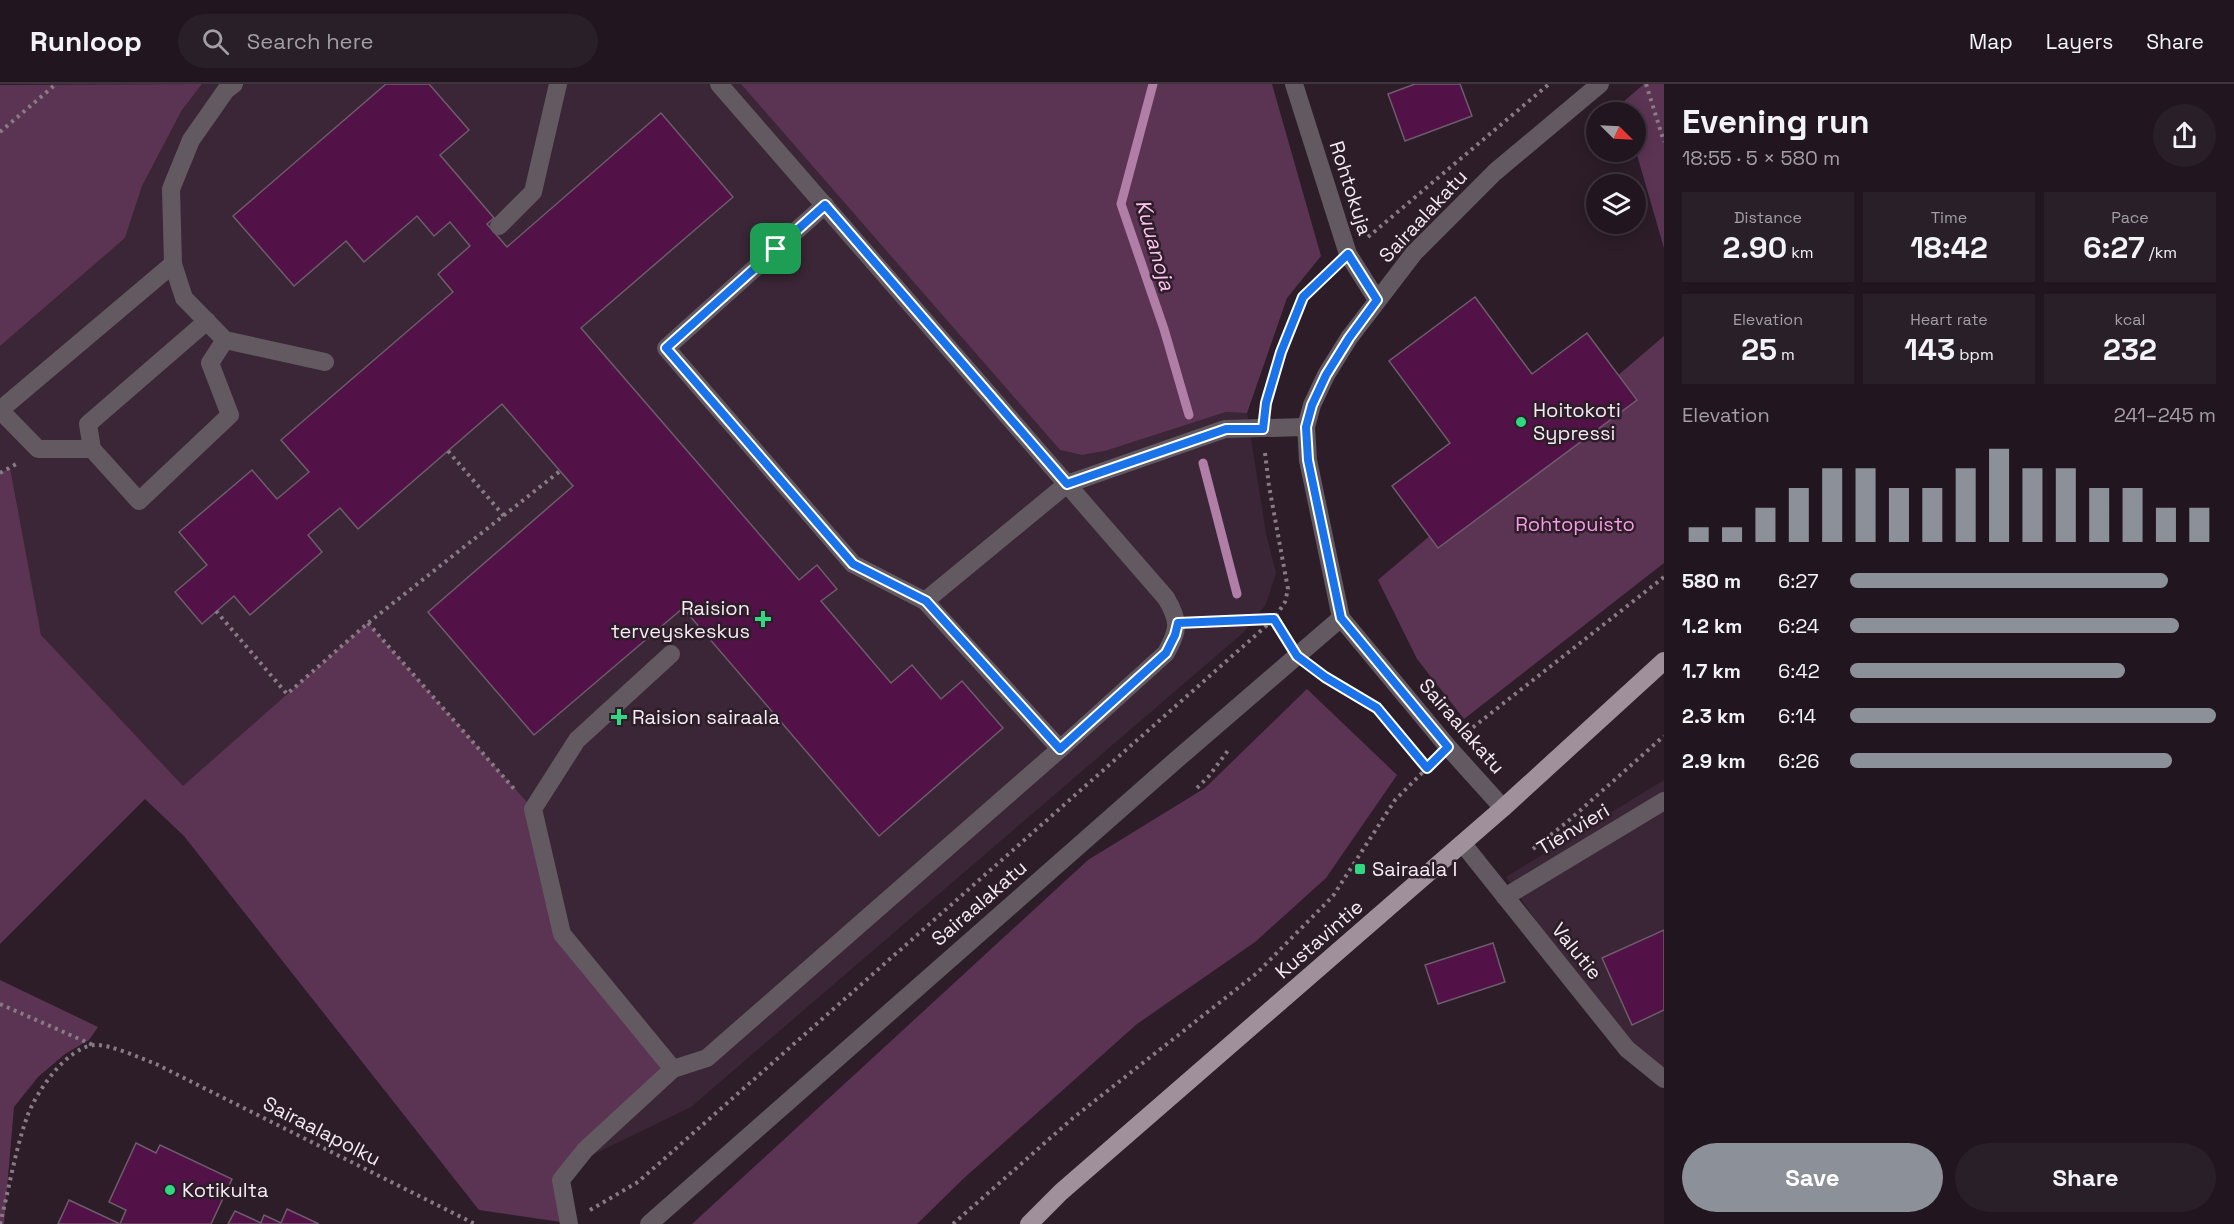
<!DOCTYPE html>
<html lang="en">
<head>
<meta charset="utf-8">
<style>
	:root { --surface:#21161f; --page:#291f28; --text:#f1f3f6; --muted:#a29fa4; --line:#3e353d; --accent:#8c9099 }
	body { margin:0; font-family:"Space Grotesk",sans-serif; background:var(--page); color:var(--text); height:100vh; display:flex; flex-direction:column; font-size:22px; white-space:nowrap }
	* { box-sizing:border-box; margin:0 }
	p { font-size:20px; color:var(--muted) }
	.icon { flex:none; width:33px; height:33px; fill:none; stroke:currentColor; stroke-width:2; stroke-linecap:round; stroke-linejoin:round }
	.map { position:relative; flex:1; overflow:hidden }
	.sheet { display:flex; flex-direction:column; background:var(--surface); width:570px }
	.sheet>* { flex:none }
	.needle { width:39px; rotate:114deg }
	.buttons { position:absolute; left:1586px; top:18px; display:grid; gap:12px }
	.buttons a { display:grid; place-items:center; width:60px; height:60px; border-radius:50%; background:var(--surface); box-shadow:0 3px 15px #0003,0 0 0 2px var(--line); font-size:30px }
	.pin { position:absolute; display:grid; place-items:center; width:51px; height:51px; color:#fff; margin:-26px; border-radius:12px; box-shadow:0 3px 9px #0006 }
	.round { display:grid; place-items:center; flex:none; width:63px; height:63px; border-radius:32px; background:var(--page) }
	.summary { display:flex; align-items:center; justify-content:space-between; height:102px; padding:0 18px }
	h1 { font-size:33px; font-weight:600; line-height:45px }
	.metrics { display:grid; grid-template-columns:repeat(3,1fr); gap:9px; height:102px; padding:6px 18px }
	.metrics div { display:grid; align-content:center; border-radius:0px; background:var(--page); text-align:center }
	.metrics b { font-size:30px; font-weight:600 }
	.metrics small { font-size:16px; font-weight:400 }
	.metrics p { font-size:16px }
	.chart { height:168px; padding:12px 18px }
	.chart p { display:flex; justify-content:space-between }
	.chart svg { width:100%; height:108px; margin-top:6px; stroke:var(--accent); stroke-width:6 }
	.cta { display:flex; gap:12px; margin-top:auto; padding:12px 18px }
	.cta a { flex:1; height:69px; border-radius:36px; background:var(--accent); color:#fff; font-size:24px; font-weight:600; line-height:69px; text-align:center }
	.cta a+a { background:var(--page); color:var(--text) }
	ul { padding:0 18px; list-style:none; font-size:20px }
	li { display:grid; grid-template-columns:96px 72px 1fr; align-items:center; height:45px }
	li i { height:15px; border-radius:8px; background:var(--accent) }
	header { display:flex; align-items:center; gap:36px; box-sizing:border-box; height:84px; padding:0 30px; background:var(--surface); border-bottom:2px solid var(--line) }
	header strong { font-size:28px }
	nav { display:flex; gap:33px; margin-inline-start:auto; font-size:21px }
	.search { width:420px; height:54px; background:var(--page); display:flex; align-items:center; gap:15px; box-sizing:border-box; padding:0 21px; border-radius:33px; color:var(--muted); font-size:22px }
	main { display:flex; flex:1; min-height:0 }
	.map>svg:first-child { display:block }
	.built { fill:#3a2636 }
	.green { fill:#5c3453 }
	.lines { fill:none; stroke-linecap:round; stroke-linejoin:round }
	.stream { stroke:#b07ea6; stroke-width:9 }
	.building { fill:#521248; stroke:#6d5c69; stroke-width:1.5 }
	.path { stroke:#877b84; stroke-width:4; stroke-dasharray:3 4.5; stroke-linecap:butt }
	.minor { stroke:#625a60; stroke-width:18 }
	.major { stroke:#a0909c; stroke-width:18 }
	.route-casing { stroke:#fff; stroke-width:12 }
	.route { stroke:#1a73e8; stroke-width:8 }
	.poi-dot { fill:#31d882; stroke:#2c1d29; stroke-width:2 }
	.labels { text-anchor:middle; stroke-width:5; stroke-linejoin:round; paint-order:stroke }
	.street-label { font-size:20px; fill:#f4eaf1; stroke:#2c1d29 }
	.poi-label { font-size:20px; fill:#f4eaf1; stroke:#2c1d29; text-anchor:start }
	.park-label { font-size:20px; fill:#f89ae4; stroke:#2c1d29 }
	.water-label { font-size:21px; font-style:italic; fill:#fec4f0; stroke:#2c1d29 }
</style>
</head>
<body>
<header>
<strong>Runloop</strong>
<div class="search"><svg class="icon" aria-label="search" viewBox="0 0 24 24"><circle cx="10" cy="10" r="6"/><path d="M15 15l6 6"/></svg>Search here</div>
<nav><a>Map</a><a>Layers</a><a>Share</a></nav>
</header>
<main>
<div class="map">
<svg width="1664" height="1140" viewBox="0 0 1664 1140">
	<rect width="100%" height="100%" fill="#2c1d29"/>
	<g class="built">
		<path d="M 202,0 L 741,0 L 1060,366 L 1082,371 L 1105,367 L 1226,328 L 1247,329 L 1266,449 L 1276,489 L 1266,520 L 1244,548 L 691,1023 L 479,1126 L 184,752 L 145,715 L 41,551 L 0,442 L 0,262 L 125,154 L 142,102 L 182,26 Z"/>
		<path d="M 1664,696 L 1664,997 L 1580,901 L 1506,793 Z"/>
	</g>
	<g class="green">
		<path d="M 202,0 L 182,26 L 142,102 L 125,154 L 0,262 L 0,1 Z"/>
		<path d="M 741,0 L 1272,0 L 1321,172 L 1287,214 L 1247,329 L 1226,328 L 1105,367 L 1082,371 L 1060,366 Z"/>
		<path d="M 1644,0 L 1664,0 L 1664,164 L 1635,64 L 1635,28 L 1625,28 L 1622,19 Z"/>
		<path d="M 1664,252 L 1664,479 L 1464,635 L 1417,575 L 1378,496 Z"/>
		<path d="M 10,384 L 41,551 L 183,702 L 368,539 L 533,725 L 562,850 L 673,985 L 561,1096 L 568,1139 L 479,1126 L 184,752 L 145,715 L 0,860 L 0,389 Z"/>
		<path d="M 1307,605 L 1397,691 L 1326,794 L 1255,858 L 1137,940 L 963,1095 L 917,1140 L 692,1140 L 1088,776 L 1205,704 Z"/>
		<path d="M 0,896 L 98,943 L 89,956 L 65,970 L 38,993 L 14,1023 L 4,1140 L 0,1140 Z"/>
	</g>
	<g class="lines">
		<g class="stream">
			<path d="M 1153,0 L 1121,120 L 1164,245 L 1189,331"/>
			<path d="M 1203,379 L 1237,510"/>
		</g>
	</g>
	<g class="building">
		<path d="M 386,0 L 429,0 L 469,46 L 440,71 L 494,134 L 487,140 L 507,163 L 661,29 L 733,113 L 581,244 L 799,496 L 817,481 L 837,505 L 821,517 L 891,599 L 912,581 L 941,615 L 962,597 L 1003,644 L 879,752 L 683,524 L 534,651 L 428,528 L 573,402 L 502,320 L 358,445 L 340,424 L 308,451 L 322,468 L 250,531 L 234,512 L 202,540 L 175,508 L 207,481 L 179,448 L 252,386 L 277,415 L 309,388 L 281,356 L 453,208 L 438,190 L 470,162 L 450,138 L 434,152 L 417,132 L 364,178 L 346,157 L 294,202 L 233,132 Z"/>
		<path d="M 1415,0 L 1460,0 L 1472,32 L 1405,57 L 1388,10 Z"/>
		<path d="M 1475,213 L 1532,290 L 1587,249 L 1637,316 L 1438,464 L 1392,402 L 1450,359 L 1389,277 Z"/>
		<path d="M 1664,846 L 1664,926 L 1632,941 L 1602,874 Z"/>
		<path d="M 1493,859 L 1505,898 L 1438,920 L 1425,881 Z"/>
		<path d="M 136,1059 L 156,1069 L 160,1061 L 232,1095 L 211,1140 L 120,1140 L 126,1126 L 109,1118 Z"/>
		<path d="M 69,1116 L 120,1140 L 58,1140 Z"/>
		<path d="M 287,1125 L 319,1140 L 228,1140 L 235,1127 L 261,1139 L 264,1131 L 281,1139 Z"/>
	</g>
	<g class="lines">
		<g class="path">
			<path d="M 1646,0 L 1664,58"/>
			<path d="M 0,48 L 56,0"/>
			<path d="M 1368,153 L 1549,0"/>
			<path d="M 1266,319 L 1281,268 L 1303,213 L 1331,186"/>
			<path d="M 448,367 L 504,432"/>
			<path d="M 1265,369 L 1269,402 L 1288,505 L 1285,518 L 1274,535 L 1284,551"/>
			<path d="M 0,389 L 18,379"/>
			<path d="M 216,527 L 287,610 L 368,539 L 560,387"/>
			<path d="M 368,539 L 516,707"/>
			<path d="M 1317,587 L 1377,624 L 1427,684"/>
			<path d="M 1467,648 L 1664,493"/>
			<path d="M 1197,704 L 1209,692 L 1229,665"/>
			<path d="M 1533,765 L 1567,738 L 1664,652"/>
			<path d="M 0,920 L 93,961"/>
			<path d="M 590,1126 L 638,1098 L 1274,535 L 1199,538"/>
			<path d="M 0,1140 C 9,1105 15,1067 27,1033 C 36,1008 66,964 94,961 C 110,960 140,974 156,980 L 475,1140"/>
			<path d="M 953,1140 L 1073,1034 L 1257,889 L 1333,812 L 1395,716 L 1432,679"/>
		</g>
		<g class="minor">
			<path d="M 234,0 L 226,6 L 191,56 L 171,105 L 173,180 L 184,214 L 225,256 L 325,278"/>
			<path d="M 1294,0 L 1348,170 L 1377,216"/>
			<path d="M 825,121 L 666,264 L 853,480 L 925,517 L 1060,665"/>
			<path d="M 499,142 L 533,108 L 558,0"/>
			<path d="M 173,180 L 0,326 L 38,365 L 92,365 L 139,417 L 230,331 L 210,279 L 225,256"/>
			<path d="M 92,365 L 88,340 L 207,237"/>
			<path d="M 925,517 L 1067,400 L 1225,345 L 1306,343"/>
			<path d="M 671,570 L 577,656 L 533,725 L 562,850 L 673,985"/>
			<path d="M 1503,724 L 1448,663 L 1341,534 L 1308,376 L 1306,343 L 1312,321 L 1326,291 L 1349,254 L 1414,169 L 1495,88 L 1600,0"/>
			<path d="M 1463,760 L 1627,965 L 1664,995"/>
			<path d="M 1505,813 L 1664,717"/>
			<path d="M 569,1140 L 561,1096 L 585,1066 L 673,985 L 707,974 L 1060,665 L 1166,569 C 1179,545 1180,538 1166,514 L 719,0"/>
			<path d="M 649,1140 L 1175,677 L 1341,534"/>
		</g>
		<path class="major" d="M 1029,1140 L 1061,1108 L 1503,724 L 1664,577"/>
	</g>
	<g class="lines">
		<defs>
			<path id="route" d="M 825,121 L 1067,400 L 1226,345 L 1263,345 L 1266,319 L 1281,268 L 1303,213 L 1348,170 L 1377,216 L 1349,254 L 1326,291 L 1312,321 L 1306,343 L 1308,376 L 1341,534 L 1448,663 L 1427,684 L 1377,624 L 1325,593 L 1297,572 L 1274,535 L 1178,539 L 1175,551 L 1166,569 L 1060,665 L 926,517 L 853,480 L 666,264 Z"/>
		</defs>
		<use href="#route" class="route-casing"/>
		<use href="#route" class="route"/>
	</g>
	<g class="poi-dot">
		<circle cx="1521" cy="338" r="6"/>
		<path d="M760 526h6v6h6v6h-6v6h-6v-6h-6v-6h6z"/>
		<path d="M616 624h6v6h6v6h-6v6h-6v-6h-6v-6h6z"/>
		<rect x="1354" y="779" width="12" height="12" rx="3"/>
		<circle cx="170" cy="1106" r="6"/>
	</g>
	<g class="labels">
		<g class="street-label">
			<text transform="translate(1351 104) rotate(72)" y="7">Rohtokuja</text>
			<text transform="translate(1423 132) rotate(-47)" y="7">Sairaalakatu</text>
			<text transform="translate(1462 642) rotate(49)" y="7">Sairaalakatu</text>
			<text transform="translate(1573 745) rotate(-31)" y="7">Tienvieri</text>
			<text transform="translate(979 819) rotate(-41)" y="7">Sairaalakatu</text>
			<text transform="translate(1319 855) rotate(-41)" y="7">Kustavintie</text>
			<text transform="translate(1577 867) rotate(51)" y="7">Valutie</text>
			<text transform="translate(322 1047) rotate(27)" y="7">Sairaalapolku</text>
		</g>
		<g class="poi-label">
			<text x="1533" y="333">Hoitokoti<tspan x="1533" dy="23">Sypressi</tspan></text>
			<text x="750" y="531" text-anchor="end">Raision<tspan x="750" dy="23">terveyskeskus</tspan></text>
			<text x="632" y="640">Raision sairaala</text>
			<text x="1372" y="792">Sairaala I</text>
			<text x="182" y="1113">Kotikulta</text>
		</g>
		<g class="park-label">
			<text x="1575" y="447">Rohtopuisto</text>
		</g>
		<g class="water-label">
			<text transform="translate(1155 161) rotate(74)" y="7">Kuuanoja</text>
		</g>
	</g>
</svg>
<div class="buttons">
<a><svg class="needle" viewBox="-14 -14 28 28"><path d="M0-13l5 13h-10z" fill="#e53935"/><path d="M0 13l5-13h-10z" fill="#a29fa4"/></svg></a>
<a><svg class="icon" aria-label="layers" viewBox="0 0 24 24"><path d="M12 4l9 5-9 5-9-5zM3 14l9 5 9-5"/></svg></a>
</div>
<div class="pin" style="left:776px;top:165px;background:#1e9e55"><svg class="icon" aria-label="arrive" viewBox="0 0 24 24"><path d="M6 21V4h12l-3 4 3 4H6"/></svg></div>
</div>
<section class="sheet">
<div class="summary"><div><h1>Evening run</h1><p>18:55 · 5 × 580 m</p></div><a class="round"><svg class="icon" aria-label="share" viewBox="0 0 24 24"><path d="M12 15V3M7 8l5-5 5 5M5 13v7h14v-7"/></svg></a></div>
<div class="metrics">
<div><p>Distance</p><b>2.90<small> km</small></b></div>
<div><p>Time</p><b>18:42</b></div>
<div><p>Pace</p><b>6:27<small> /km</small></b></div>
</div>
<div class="metrics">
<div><p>Elevation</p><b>25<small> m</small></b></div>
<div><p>Heart rate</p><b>143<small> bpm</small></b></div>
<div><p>kcal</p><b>232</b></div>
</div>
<div class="chart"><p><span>Elevation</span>241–245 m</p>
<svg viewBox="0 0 160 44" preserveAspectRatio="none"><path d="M5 44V38M15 44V38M25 44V30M35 44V22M45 44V14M55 44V14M65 44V22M75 44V22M85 44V14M95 44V6M105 44V14M115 44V14M125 44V22M135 44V22M145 44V30M155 44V30"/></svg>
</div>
<ul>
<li><b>580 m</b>6:27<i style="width:87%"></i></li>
<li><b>1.2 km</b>6:24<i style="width:90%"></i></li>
<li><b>1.7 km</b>6:42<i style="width:75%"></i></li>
<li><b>2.3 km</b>6:14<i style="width:100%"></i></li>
<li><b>2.9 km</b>6:26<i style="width:88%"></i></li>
</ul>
<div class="cta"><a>Save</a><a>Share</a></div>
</section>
</main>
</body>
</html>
